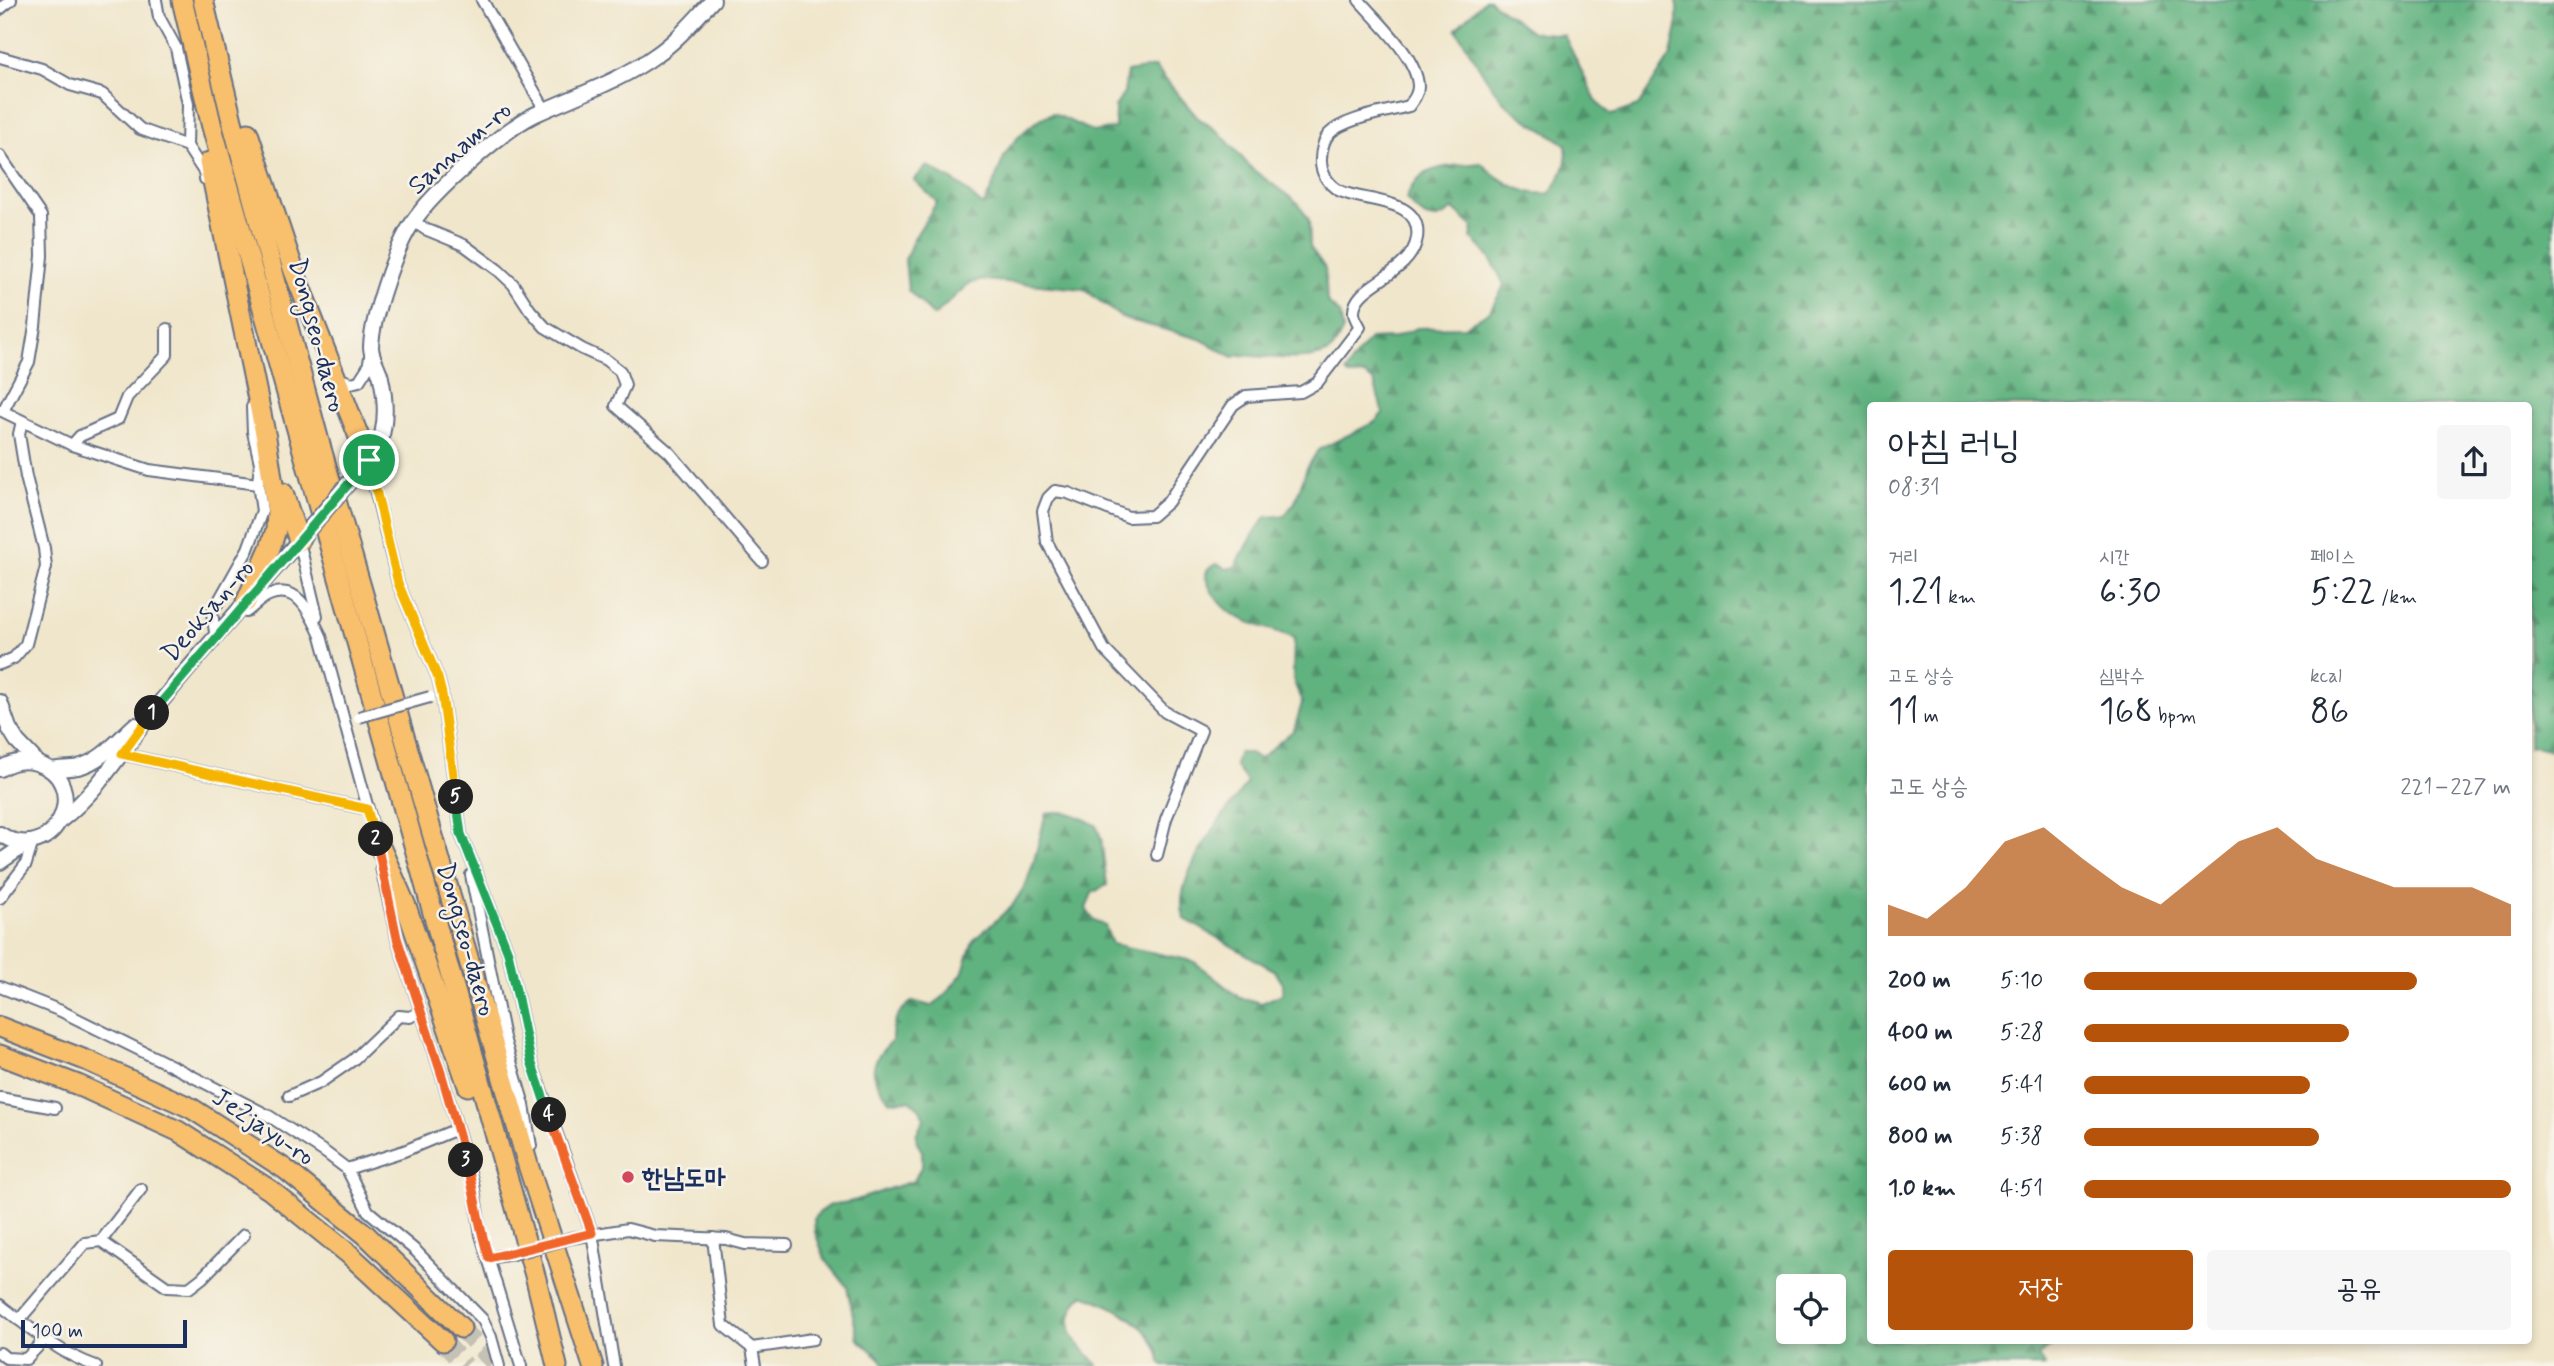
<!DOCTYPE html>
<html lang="ko">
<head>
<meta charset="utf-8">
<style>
	:root { --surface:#fff; --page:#f6f6f7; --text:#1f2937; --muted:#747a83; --accent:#b45309 }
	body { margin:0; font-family:Mynerve,"Poor Story",sans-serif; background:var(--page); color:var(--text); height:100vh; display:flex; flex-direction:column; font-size:26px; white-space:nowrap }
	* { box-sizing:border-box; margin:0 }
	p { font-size:23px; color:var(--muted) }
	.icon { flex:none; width:38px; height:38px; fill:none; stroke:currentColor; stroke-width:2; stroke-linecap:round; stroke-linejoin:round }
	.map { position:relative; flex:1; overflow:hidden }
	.sheet { position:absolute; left:1867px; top:402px; width:665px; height:942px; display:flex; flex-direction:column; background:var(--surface); border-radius:7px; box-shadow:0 4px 10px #0003 }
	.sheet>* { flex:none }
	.tools { position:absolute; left:1776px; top:1274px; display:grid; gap:14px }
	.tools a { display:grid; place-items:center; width:70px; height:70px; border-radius:7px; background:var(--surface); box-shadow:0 4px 10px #0003; font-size:35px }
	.scale { position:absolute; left:21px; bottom:18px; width:166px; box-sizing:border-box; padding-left:7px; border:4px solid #1b2f5e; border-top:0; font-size:19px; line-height:24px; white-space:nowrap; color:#1b2f5e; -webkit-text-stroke:5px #f7f3e8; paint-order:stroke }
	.pin { position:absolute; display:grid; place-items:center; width:60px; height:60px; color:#fff; margin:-30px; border:4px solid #fff; border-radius:50%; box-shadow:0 2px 7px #0007 }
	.km { position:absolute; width:35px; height:35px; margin:-18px; border-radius:50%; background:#222; color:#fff; font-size:19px; line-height:35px; text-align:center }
	.round { display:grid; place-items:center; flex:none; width:74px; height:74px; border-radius:7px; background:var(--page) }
	.summary { display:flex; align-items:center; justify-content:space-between; height:119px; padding:0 21px }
	h1 { font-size:38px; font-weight:600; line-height:52px }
	.metrics { display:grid; grid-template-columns:repeat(3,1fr); gap:10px; height:119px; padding:7px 21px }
	.metrics div { display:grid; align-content:center }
	.metrics b { font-size:35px; font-weight:600 }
	.metrics small { font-size:19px; font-weight:400 }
	.metrics p { font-size:19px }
	.chart { height:196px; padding:14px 21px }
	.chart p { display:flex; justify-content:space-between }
	.chart svg { width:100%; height:126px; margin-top:7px; fill:var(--accent); opacity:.7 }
	.cta { display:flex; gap:14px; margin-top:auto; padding:14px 21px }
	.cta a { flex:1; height:80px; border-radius:7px; background:var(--accent); color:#fff; font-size:28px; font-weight:600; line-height:80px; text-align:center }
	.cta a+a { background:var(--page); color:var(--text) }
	ul { padding:0 21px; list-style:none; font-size:23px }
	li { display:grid; grid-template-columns:112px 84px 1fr; align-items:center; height:52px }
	li i { height:18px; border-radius:9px; background:var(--accent) }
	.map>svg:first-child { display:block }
	.forest { fill:url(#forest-firs); stroke:#3e706e; stroke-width:2; fill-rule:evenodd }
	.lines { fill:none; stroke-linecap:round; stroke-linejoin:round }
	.trunk-tunnel { stroke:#c5c1b5; stroke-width:19; stroke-dasharray:19 10; stroke-linecap:butt }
	.minor-casing { stroke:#666f84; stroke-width:14 }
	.tertiary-casing { stroke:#666f84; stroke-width:18 }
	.trunk-casing { stroke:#666f84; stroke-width:23 }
	.minor { stroke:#fff; stroke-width:10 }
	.tertiary { stroke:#fff; stroke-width:14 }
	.trunk { stroke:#f8bf6c; stroke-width:19 }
	.minor-bridge-casing { stroke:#666f84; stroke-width:14; stroke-linecap:butt }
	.tertiary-bridge-casing { stroke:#666f84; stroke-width:18; stroke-linecap:butt }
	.minor-bridge { stroke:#fff; stroke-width:10 }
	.tertiary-bridge { stroke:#fff; stroke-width:14 }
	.split-1-casing { stroke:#fff; stroke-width:14 }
	.split-2-casing { stroke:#fff; stroke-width:14 }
	.split-3-casing { stroke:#fff; stroke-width:14 }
	.split-4-casing { stroke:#fff; stroke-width:14 }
	.split-5-casing { stroke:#fff; stroke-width:14 }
	.split-6-casing { stroke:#fff; stroke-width:14 }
	.split-1 { stroke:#22a559; stroke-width:9 }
	.split-2 { stroke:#f5b400; stroke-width:9 }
	.split-3 { stroke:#f0652b; stroke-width:9 }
	.split-4 { stroke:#f0652b; stroke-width:9 }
	.split-5 { stroke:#22a559; stroke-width:9 }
	.split-6 { stroke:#f5b400; stroke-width:9 }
	.poi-dot { fill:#d1495b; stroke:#f7f3e8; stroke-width:2.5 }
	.labels { text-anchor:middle; stroke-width:5; stroke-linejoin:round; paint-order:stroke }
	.street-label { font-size:26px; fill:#1b2f5e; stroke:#f7f3e8 }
	.poi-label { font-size:26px; font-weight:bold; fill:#1b2f5e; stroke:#f7f3e8; text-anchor:start }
</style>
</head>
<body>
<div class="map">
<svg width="2554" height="1366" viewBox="0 0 2554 1366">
	<defs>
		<pattern id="forest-firs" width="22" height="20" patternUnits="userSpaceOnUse" patternTransform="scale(1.75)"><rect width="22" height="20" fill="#61b27f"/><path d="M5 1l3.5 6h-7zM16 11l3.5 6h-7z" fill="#4f916b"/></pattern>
	</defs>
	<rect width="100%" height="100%" fill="#f7f3e8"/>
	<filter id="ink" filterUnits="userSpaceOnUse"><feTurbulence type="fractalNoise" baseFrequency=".0143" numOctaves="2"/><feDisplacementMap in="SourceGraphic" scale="14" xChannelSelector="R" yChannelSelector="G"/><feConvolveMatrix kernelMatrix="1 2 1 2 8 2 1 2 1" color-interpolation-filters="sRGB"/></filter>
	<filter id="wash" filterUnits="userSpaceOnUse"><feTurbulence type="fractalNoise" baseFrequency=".00686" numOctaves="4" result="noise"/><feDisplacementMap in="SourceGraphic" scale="28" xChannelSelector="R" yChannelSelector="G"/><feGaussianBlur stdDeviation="1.57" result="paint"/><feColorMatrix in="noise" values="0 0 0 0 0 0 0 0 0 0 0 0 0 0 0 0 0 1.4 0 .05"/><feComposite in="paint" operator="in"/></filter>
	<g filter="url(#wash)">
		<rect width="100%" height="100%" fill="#f0e6cb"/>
		<g class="forest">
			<path d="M 1485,0 L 1489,0 L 1532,32 L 1564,35 L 1597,103 L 1612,115 L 1638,106 L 1671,55 L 1677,27 L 1677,0 L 2554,0 L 2554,751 L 2536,746 L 2529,747 L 2529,406 L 1871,406 L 1871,1340 L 2058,1341 L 2038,1356 L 2045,1366 L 1165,1366 L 1160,1362 C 1157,1327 1113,1305 1083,1295 C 1076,1301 1074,1305 1071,1314 C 1063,1338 1086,1349 1098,1366 L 885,1366 L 881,1359 L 858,1339 L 847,1287 L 825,1259 L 815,1232 L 814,1218 C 833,1197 839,1207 860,1199 C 878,1193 895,1186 914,1181 L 922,1165 L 922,1151 L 917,1143 L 916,1135 L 924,1119 L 920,1109 L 910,1100 L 890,1101 C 869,1075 867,1064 892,1041 C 892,1021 897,1012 913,1001 L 931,1006 L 942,998 L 962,974 L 973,941 L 1012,906 L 1026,884 L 1034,861 L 1046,813 C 1066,809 1078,816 1096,825 L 1101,838 L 1107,885 L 1092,893 L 1086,909 L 1093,919 L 1105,926 L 1112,944 L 1193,961 L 1240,998 L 1262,1003 L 1282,994 L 1283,984 L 1275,971 L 1185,919 C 1168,881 1225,814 1247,783 C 1241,768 1230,772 1239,753 L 1250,753 L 1259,759 L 1294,730 L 1302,703 L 1293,679 L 1294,638 C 1254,621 1220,623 1205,575 L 1208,569 L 1217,564 L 1226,569 L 1235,567 L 1255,532 L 1266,517 L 1284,516 L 1295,502 L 1307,468 L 1318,450 L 1375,422 L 1383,413 L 1374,382 L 1365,375 L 1350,376 L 1346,372 L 1353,360 L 1370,339 L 1393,338 L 1417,328 L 1464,327 L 1490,311 L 1504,286 C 1497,266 1487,252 1471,238 L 1473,227 L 1453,209 C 1432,227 1422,217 1406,199 C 1419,163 1449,167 1481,163 C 1498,180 1525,197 1550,193 C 1561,178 1569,164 1566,145 C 1546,130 1522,120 1504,102 C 1485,80 1472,54 1456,29 ZM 1788,1286 L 1834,1286 L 1834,1332 L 1788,1332 Z"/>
			<path d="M 1155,67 L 1197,117 L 1220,133 L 1252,169 L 1298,203 L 1309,220 L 1310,247 L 1325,268 L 1327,302 L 1340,314 L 1343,330 C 1340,335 1337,344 1332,349 C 1316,365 1262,356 1240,355 L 1233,357 L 1200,339 L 1122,318 L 1084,289 L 985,280 L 969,283 L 934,316 L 908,290 L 905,260 L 913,240 L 937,202 L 914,180 L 927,166 L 960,185 L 983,206 C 993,189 997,173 1005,155 C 1011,141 1038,117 1053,113 L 1093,132 L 1115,128 L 1115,107 L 1124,93 L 1127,72 Z"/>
		</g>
	</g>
	<g filter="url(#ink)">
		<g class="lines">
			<g class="trunk-tunnel">
				<path d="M 461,1328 L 498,1366"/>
				<path d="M 443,1341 L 465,1366"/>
			</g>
			<defs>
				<g id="minor">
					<path d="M 156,0 L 159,17 L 176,48 L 188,104 L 187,146 L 204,172 L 205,179"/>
					<path d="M 482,0 L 545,110"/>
					<path d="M 0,9 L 11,0"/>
					<path d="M 0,57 L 42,69 L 70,85 L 102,94 L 140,129 L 187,146"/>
					<path d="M 0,156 L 41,216 L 42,256 L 35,326 L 29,362 L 3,411"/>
					<path d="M 413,221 L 425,229 L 464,245 L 498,270 L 513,284 L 530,310 L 545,327 L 582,349 L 606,360 L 620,371 L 625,385 L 616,406 L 670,453 L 762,561"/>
					<path d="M 335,377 L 351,383 L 359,381 L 368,367 L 371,352"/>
					<path d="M 0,410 L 72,445 L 149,470 L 258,484"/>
					<path d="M 72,445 L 80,436 L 118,419 L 127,397 L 167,355 L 167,329"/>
					<path d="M 368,460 L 398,583 L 438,678 L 442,694 L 461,834 L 508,952 L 531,1061 L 592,1233 L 614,1366"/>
					<path d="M 299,541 L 317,616"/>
					<path d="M 246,612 C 253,607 261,598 269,595 C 299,583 311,615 321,636 L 376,838"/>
					<path d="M 216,638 L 212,613 L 248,549 L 262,511 L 258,484 L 260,463 L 253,432 L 252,407"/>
					<path d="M 0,664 L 14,658 L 26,644 L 46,567 L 44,548 L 26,477 L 19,434 L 22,421"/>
					<path d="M 122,754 L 367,809"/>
					<path d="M 1157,855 L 1166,819 L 1201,731 L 1165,712 L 1104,649 L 1047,542 L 1043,511 L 1048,498 L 1055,491 L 1068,493 L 1128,517 L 1152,516 L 1168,502 L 1233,405 L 1246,396 L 1301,392 L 1317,383 L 1360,327 C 1358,323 1354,317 1354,313 C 1352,284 1411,276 1417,238 C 1423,196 1361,203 1338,190 C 1327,183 1320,171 1321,159 C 1321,151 1324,139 1329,134 C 1344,118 1388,112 1409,106 C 1414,99 1418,94 1418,86 C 1417,57 1377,21 1359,0"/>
					<path d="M 381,867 L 397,938 L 442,1076 L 473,1183 L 481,1235 L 521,1366"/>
					<path d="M 471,875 L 504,1038 L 524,1105 L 531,1146"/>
					<path d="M 0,898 L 26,864 L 33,841"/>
					<path d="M 0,987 L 61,1011 L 176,1068 L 269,1116 L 326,1153 L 347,1169 L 368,1211 L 416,1251 L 483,1320 L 491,1337 L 499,1366"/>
					<path d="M 289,1096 L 321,1082 L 353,1060 L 399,1016 L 410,1017 L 421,1012"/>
					<path d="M 0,1098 L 55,1108"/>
					<path d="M 347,1169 L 404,1151 L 457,1129"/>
					<path d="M 571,1238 L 628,1229 L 655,1236 L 726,1239 L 745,1244 L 787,1245"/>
					<path d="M 713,1238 L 723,1325 L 752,1348 L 813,1339"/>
					<path d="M 101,1241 L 141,1189"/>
					<path d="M 489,1258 L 513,1254"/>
					<path d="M 0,1305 C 31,1329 59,1353 96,1366"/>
					<path d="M 19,1320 L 85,1243 L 101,1241 L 167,1287 L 189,1288 L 202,1278 L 244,1235"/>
					<path d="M 752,1348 L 755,1366"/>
					<path d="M 0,1353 L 6,1358 L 26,1359 L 45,1339"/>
				</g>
				<g id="tertiary">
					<path d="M 352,479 C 359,470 371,461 376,451 C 387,429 386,401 381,378 C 379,368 371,357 371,347 C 372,317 396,246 413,222 C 433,192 504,129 536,114 C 577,95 619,82 656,55 C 678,40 695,19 713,0"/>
					<path d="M 0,702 L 9,728 L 17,741 L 39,764"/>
					<path d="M 0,769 C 11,762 23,759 36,763 C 94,780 55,870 0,834"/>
					<path d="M 51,770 C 60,768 69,769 78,767 C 102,761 118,740 135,725"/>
					<path d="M 61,820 C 99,791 124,747 154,710 C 203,650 254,592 305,534"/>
					<path d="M 0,862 L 29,842"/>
				</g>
				<g id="trunk">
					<path d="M 182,0 L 212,127 L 536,1279 L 557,1366"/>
					<path d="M 203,0 L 232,121 L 320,445 L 528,1165 L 593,1366"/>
					<path d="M 248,133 L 294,271 L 368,460"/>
					<path d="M 209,162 L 266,438 L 277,511 L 276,530 L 270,548 L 246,602"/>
					<path d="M 283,493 L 299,541"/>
					<path d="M 375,835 L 406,906 L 468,1086"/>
					<path d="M 0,1027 L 88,1061 L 191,1108 L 285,1169 L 366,1235 L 461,1328"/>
					<path d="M 0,1055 L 78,1085 L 178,1131 L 270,1190 L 349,1254 L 443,1341"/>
				</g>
			</defs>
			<use href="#minor" class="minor-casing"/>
			<use href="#tertiary" class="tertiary-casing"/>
			<use href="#trunk" class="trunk-casing"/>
			<use href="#minor" class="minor"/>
			<use href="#tertiary" class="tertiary"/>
			<use href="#trunk" class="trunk"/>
			<defs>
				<g id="minor-bridge">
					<path d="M 359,717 L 430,697"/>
					<path d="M 513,1254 L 571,1238"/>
				</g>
				<path id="tertiary-bridge" d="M 310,528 L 352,479"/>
			</defs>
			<use href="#minor-bridge" class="minor-bridge-casing"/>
			<use href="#tertiary-bridge" class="tertiary-bridge-casing"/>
			<use href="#minor-bridge" class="minor-bridge"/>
			<use href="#tertiary-bridge" class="tertiary-bridge"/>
		</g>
	</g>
	<g class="lines" filter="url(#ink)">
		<defs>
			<path id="split-1" d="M 152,713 L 369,460"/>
			<path id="split-2" d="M 152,713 L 122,754 L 367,809 L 376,839"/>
			<path id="split-3" d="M 376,839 L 397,938 L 442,1076 L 466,1160"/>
			<path id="split-4" d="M 466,1160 C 475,1192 478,1226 489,1258 L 592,1233 L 549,1115"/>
			<path id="split-5" d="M 456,797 L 461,834 L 508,952 L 531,1061 L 549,1115"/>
			<path id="split-6" d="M 369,460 L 398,583 L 438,678 L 442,694 L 456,797"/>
		</defs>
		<use href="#split-1" class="split-1-casing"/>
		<use href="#split-2" class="split-2-casing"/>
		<use href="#split-3" class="split-3-casing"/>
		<use href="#split-4" class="split-4-casing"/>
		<use href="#split-5" class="split-5-casing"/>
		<use href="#split-6" class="split-6-casing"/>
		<use href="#split-1" class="split-1"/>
		<use href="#split-2" class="split-2"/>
		<use href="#split-3" class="split-3"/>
		<use href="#split-4" class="split-4"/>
		<use href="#split-5" class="split-5"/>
		<use href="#split-6" class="split-6"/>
	</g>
	<circle class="poi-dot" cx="628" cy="1177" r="7"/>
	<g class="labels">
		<g class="street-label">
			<text transform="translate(459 147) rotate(-41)" y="9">Sannam-ro</text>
			<text transform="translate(318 335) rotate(75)" y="9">Dongseo-daero</text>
			<text transform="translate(207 610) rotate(-49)" y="9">Deoksan-ro</text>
			<text transform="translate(467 939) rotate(74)" y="9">Dongseo-daero</text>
			<text transform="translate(264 1126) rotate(34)" y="9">Je2jayu-ro</text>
		</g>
		<g class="poi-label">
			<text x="642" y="1186">한남도마</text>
		</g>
	</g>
</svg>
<div class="tools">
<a><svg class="icon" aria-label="locate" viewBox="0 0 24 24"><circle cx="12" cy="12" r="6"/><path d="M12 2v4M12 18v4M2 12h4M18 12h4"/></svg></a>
</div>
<div class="scale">100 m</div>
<div class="pin" style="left:369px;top:460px;background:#1e9e55"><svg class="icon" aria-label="arrive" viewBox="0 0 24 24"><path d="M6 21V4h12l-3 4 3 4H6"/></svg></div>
<b class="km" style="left:152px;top:713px">1</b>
<b class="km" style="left:376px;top:839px">2</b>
<b class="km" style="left:466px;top:1160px">3</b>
<b class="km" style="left:549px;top:1115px">4</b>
<b class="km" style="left:456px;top:797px">5</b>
<section class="sheet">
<div class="summary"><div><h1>아침 러닝</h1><p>08:31</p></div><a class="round"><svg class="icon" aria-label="share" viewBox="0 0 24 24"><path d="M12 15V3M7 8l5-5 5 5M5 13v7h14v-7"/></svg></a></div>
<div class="metrics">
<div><p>거리</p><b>1.21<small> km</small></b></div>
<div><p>시간</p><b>6:30</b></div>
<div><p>페이스</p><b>5:22<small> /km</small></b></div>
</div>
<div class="metrics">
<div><p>고도 상승</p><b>11<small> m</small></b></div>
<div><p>심박수</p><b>168<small> bpm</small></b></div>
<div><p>kcal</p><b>86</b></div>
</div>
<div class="chart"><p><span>고도 상승</span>221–227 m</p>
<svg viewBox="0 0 160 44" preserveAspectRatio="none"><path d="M0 44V33L10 38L20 27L30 11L40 6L50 17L60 27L70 33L80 22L90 11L100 6L110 17L120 22L130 27L140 27L150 27L160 33V44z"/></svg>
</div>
<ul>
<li><b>200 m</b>5:10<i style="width:78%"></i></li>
<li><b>400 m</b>5:28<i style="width:62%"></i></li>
<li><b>600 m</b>5:41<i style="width:53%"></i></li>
<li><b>800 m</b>5:38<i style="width:55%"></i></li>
<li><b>1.0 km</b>4:51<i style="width:100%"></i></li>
</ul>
<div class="cta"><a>저장</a><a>공유</a></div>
</section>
</div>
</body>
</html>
